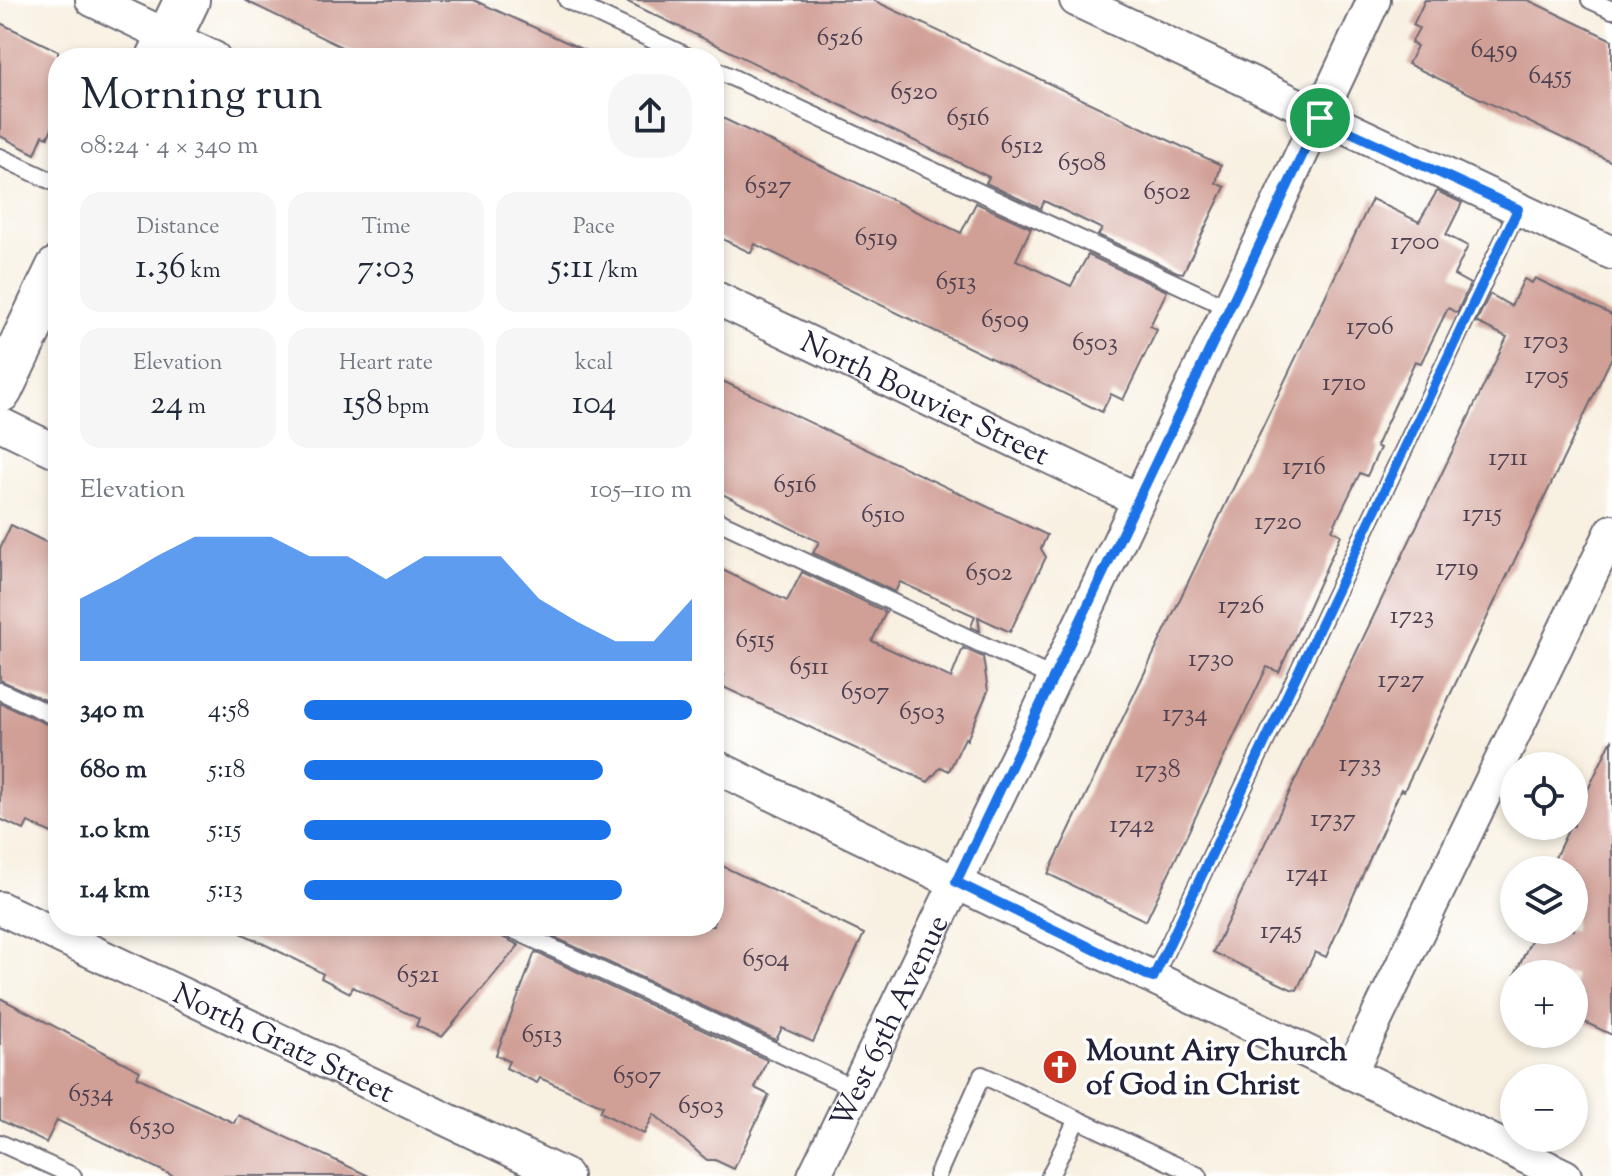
<!DOCTYPE html>
<html lang="en">
<head>
<meta charset="utf-8">
<style>
	:root { --surface:#fff; --page:#f6f6f7; --text:#1f2937; --muted:#747a83; --accent:#1a73e8 }
	body { margin:0; font-family:"Sorts Mill Goudy",serif; background:var(--page); color:var(--text); height:100vh; display:flex; flex-direction:column; font-size:30px; white-space:nowrap }
	* { box-sizing:border-box; margin:0 }
	p { font-size:26px; color:var(--muted) }
	.icon { flex:none; width:44px; height:44px; fill:none; stroke:currentColor; stroke-width:2; stroke-linecap:round; stroke-linejoin:round }
	.map { position:relative; flex:1; overflow:hidden }
	.side { position:absolute; left:48px; top:48px; width:676px; height:888px; display:flex; flex-direction:column; background:var(--surface); border-radius:32px; box-shadow:0 4px 12px #0003 }
	.side>* { flex:none }
	.buttons { position:absolute; left:1500px; top:752px; display:grid; gap:16px }
	.buttons a { display:grid; place-items:center; width:88px; height:88px; border-radius:50%; background:var(--surface); box-shadow:0 4px 12px #0003; font-size:40px }
	.pin { position:absolute; display:grid; place-items:center; width:68px; height:68px; color:#fff; margin:-34px; border:4px solid #fff; border-radius:50%; box-shadow:0 2px 8px #0007 }
	.round { display:grid; place-items:center; flex:none; width:84px; height:84px; border-radius:32px; background:var(--page) }
	.headline { display:flex; align-items:center; justify-content:space-between; height:136px; padding:0 32px }
	h1 { font-size:44px; font-weight:600; line-height:60px }
	.stats { display:grid; grid-template-columns:repeat(3,1fr); gap:12px; height:136px; padding:8px 32px }
	.stats div { display:grid; align-content:center; border-radius:20px; background:var(--page); text-align:center }
	.stats b { font-size:34px; font-weight:600 }
	.stats small { font-size:22px; font-weight:400 }
	.stats p { font-size:22px }
	.chart { height:224px; padding:16px 32px }
	.chart p { display:flex; justify-content:space-between }
	.chart svg { width:100%; height:144px; margin-top:8px; fill:var(--accent); opacity:.7 }
	ul { padding:0 32px; list-style:none; font-size:26px }
	li { display:grid; grid-template-columns:128px 96px 1fr; align-items:center; height:60px }
	li i { height:20px; border-radius:10px; background:var(--accent) }
	.map>svg:first-child { display:block }
	.building { fill:#d09f95 }
	.lines { fill:none; stroke-linecap:round; stroke-linejoin:round }
	.lane-casing { stroke:#6d6a75; stroke-width:20 }
	.street-casing { stroke:#6d6a75; stroke-width:36 }
	.secondary-casing { stroke:#6d6a75; stroke-width:48 }
	.lane { stroke:#fff; stroke-width:16 }
	.street { stroke:#fff; stroke-width:32 }
	.secondary { stroke:#fff; stroke-width:44 }
	.route-casing { stroke:#fff; stroke-width:16 }
	.route { stroke:#1a73e8; stroke-width:10 }
	.labels { text-anchor:middle; stroke-width:7; stroke-linejoin:round; paint-order:stroke }
	.number-label { font-size:26px; fill:#4e4152 }
	.street-label { font-size:30px; fill:#22223b; stroke:#fff }
	.poi-label { font-size:30px; font-weight:bold; fill:#22223b; stroke:#fff; text-anchor:start }
</style>
</head>
<body>
<div class="map">
<svg width="1612" height="1176" viewBox="0 0 1612 1176">
	<rect width="100%" height="100%" fill="#fff"/>
	<filter id="ink" filterUnits="userSpaceOnUse"><feTurbulence type="fractalNoise" baseFrequency=".0125" numOctaves="2"/><feDisplacementMap in="SourceGraphic" scale="16" xChannelSelector="R" yChannelSelector="G"/><feConvolveMatrix kernelMatrix="1 2 1 2 8 2 1 2 1" color-interpolation-filters="sRGB"/></filter>
	<filter id="wash" filterUnits="userSpaceOnUse"><feTurbulence type="fractalNoise" baseFrequency=".006" numOctaves="4" result="noise"/><feDisplacementMap in="SourceGraphic" scale="32" xChannelSelector="R" yChannelSelector="G"/><feGaussianBlur stdDeviation="1.8" result="paint"/><feColorMatrix in="noise" values="0 0 0 0 0 0 0 0 0 0 0 0 0 0 0 0 0 1.4 0 .05"/><feComposite in="paint" operator="in"/></filter>
	<g filter="url(#wash)">
		<rect width="100%" height="100%" fill="#f8f0e1"/>
		<g id="blocks">
			<g class="building">
				<path d="M 244,0 L 474,0 L 601,58 L 364,58 Z"/>
				<path d="M 624,0 L 873,0 L 1221,165 L 1216,183 L 1225,187 L 1183,273 L 1177,272 L 1098,235 L 1102,229 L 1044,201 L 1041,209 L 986,183 L 989,177 Z"/>
				<path d="M 1425,0 L 1528,0 L 1612,40 L 1612,162 L 1408,64 L 1417,46 L 1411,43 L 1419,28 L 1413,25 Z"/>
				<path d="M 0,23 L 58,51 L 58,115 L 48,137 L 43,135 L 35,154 L 0,136 Z"/>
				<path d="M 714,114 L 961,233 L 976,203 L 1031,228 L 1016,260 L 1071,286 L 1088,255 L 1167,291 L 1150,326 L 1157,330 L 1123,400 L 1111,394 L 1102,412 L 755,244 L 751,253 L 714,235 Z"/>
				<path d="M 1437,191 L 1462,203 L 1446,235 L 1468,246 L 1454,275 L 1470,284 L 1457,313 L 1448,308 L 1421,363 L 1415,361 L 1376,446 L 1380,448 L 1367,476 L 1360,473 L 1332,530 L 1341,535 L 1279,672 L 1267,667 L 1146,921 L 1048,874 L 1372,199 L 1419,222 Z"/>
				<path d="M 1535,278 L 1612,315 L 1612,357 L 1404,791 L 1401,789 L 1326,957 L 1315,952 L 1297,990 L 1291,989 L 1213,952 L 1507,337 L 1476,322 L 1490,294 L 1511,306 L 1524,279 L 1532,283 Z"/>
				<path d="M 714,377 L 1047,535 L 1041,549 L 1046,557 L 1010,632 L 978,617 L 980,631 L 971,627 L 975,616 L 900,582 L 895,592 L 813,553 L 819,542 L 714,490 Z"/>
				<path d="M 11,525 L 58,548 L 58,706 L 0,680 L 0,548 Z"/>
				<path d="M 714,566 L 787,601 L 802,572 L 886,612 L 872,641 L 951,678 L 963,648 L 983,657 L 988,691 L 967,740 L 965,738 L 949,771 L 941,767 L 928,782 L 719,685 L 724,675 L 714,671 Z"/>
				<path d="M 0,703 L 58,729 L 58,836 L 28,822 L 24,830 L 0,819 Z"/>
				<path d="M 1612,739 L 1612,1035 L 1574,1017 L 1574,974 L 1515,974 L 1536,930 L 1574,930 L 1574,870 L 1564,870 L 1553,862 L 1570,826 L 1574,826 L 1574,819 Z"/>
				<path d="M 714,862 L 864,934 L 813,1042 L 782,1028 L 776,1040 L 543,932 L 545,926 L 714,926 Z"/>
				<path d="M 227,926 L 494,926 L 500,936 L 519,945 L 442,1037 L 416,1026 L 419,1019 L 353,987 L 350,993 L 321,978 L 323,974 L 309,966 Z"/>
				<path d="M 535,952 L 767,1060 L 755,1088 L 769,1095 L 734,1169 L 715,1160 L 707,1160 L 654,1114 L 644,1134 L 600,1112 L 603,1106 L 540,1078 L 537,1083 L 506,1068 L 509,1061 L 496,1055 Z"/>
				<path d="M 0,998 L 140,1071 L 137,1077 L 234,1123 L 238,1115 L 369,1176 L 173,1176 L 57,1120 L 46,1143 L 0,1120 Z"/>
			</g>
		</g>
	</g>
	<g filter="url(#ink)">
		<use href="#blocks" fill-opacity="0" stroke="#6d6a75" stroke-width="2"/>
		<g class="lines">
			<defs>
				<g id="lane">
					<path d="M 567,0 L 691,58"/>
					<path d="M 1590,0 L 1612,10"/>
					<path d="M 714,69 L 1229,308"/>
					<path d="M 0,157 L 58,184"/>
					<path d="M 714,519 L 1054,678"/>
					<path d="M 0,691 L 58,718"/>
					<path d="M 505,926 L 856,1089"/>
					<path d="M 1153,978 L 1518,209"/>
					<path d="M 0,1143 L 73,1176"/>
					<path d="M 937,1176 L 982,1075 L 1199,1176"/>
					<path d="M 1050,1176 L 1077,1119"/>
				</g>
				<g id="street">
					<path d="M 92,0 L 214,58"/>
					<path d="M 1076,0 L 1612,253"/>
					<path id="s1" d="M 714,297 L 1137,499"/>
					<path d="M 0,424 L 58,452"/>
					<path d="M 714,766 L 1565,1176"/>
					<path id="s2" d="M 0,908 L 566,1176"/>
					<path d="M 1350,1073 L 1612,531"/>
					<path id="s3" d="M 814,1176 L 1031,728 L 1374,0"/>
				</g>
				<g id="secondary">
					<path d="M 159,58 L 187,0"/>
					<path d="M 0,390 L 58,269"/>
				</g>
			</defs>
			<use href="#lane" class="lane-casing"/>
			<use href="#street" class="street-casing"/>
			<use href="#secondary" class="secondary-casing"/>
			<use href="#lane" class="lane"/>
			<use href="#street" class="street"/>
			<use href="#secondary" class="secondary"/>
		</g>
	</g>
	<g class="lines" filter="url(#ink)">
		<defs>
			<path id="route" d="M 1320,118 L 1518,209 L 1153,978 L 956,882 Z"/>
		</defs>
		<use href="#route" class="route-casing"/>
		<use href="#route" class="route"/>
	</g>
	<defs>
		<symbol id="church-disc" viewBox="-11 -11 22 22"><circle r="9.5" fill="#c8321e" stroke="#fff"/><path d="M-1.2-6h2.4v3.5h3.3v2.4h-3.3V6h-2.4V-.1h-3.3v-2.4h3.3Z" fill="#fff"/></symbol>
	</defs>
	<g fill-rule="evenodd">
		<use href="#church-disc" x="1040" y="1047" width="40" height="40"/>
	</g>
	<g class="labels">
		<g class="number-label">
			<text x="840" y="45">6526</text>
			<text x="1494" y="57">6459</text>
			<text x="1550" y="83">6455</text>
			<text x="914" y="99">6520</text>
			<text x="968" y="125">6516</text>
			<text x="1022" y="153">6512</text>
			<text x="1082" y="170">6508</text>
			<text x="768" y="193">6527</text>
			<text x="1167" y="199">6502</text>
			<text x="876" y="245">6519</text>
			<text x="1415" y="249">1700</text>
			<text x="956" y="289">6513</text>
			<text x="1005" y="327">6509</text>
			<text x="1370" y="334">1706</text>
			<text x="1546" y="348">1703</text>
			<text x="1095" y="350">6503</text>
			<text x="1547" y="383">1705</text>
			<text x="1344" y="390">1710</text>
			<text x="1508" y="465">1711</text>
			<text x="1304" y="474">1716</text>
			<text x="795" y="492">6516</text>
			<text x="1482" y="521">1715</text>
			<text x="883" y="522">6510</text>
			<text x="1278" y="529">1720</text>
			<text x="1457" y="575">1719</text>
			<text x="989" y="580">6502</text>
			<text x="1241" y="613">1726</text>
			<text x="1412" y="623">1723</text>
			<text x="755" y="647">6515</text>
			<text x="1211" y="666">1730</text>
			<text x="809" y="674">6511</text>
			<text x="1401" y="687">1727</text>
			<text x="865" y="699">6507</text>
			<text x="922" y="719">6503</text>
			<text x="1185" y="721">1734</text>
			<text x="1360" y="771">1733</text>
			<text x="1158" y="777">1738</text>
			<text x="1333" y="826">1737</text>
			<text x="1132" y="832">1742</text>
			<text x="1307" y="881">1741</text>
			<text x="1281" y="938">1745</text>
			<text x="766" y="966">6504</text>
			<text x="418" y="982">6521</text>
			<text x="542" y="1042">6513</text>
			<text x="637" y="1083">6507</text>
			<text x="91" y="1101">6534</text>
			<text x="701" y="1113">6503</text>
			<text x="152" y="1134">6530</text>
		</g>
		<g class="street-label">
			<text dy="10" stroke="none"><textPath href="#s1" startOffset="234">North Bouvier Street</textPath></text>
			<text dy="10" stroke="none"><textPath href="#s3" startOffset="172">West 65th Avenue</textPath></text>
			<text dy="10" stroke="none"><textPath href="#s2" startOffset="314">North Gratz Street</textPath></text>
		</g>
		<g class="poi-label">
			<text x="1086" y="1060">Mount Airy Church<tspan x="1086" dy="34">of God in Christ</tspan></text>
		</g>
	</g>
</svg>
<div class="buttons">
<a><svg class="icon" aria-label="locate" viewBox="0 0 24 24"><circle cx="12" cy="12" r="6"/><path d="M12 2v4M12 18v4M2 12h4M18 12h4"/></svg></a>
<a><svg class="icon" aria-label="layers" viewBox="0 0 24 24"><path d="M12 4l9 5-9 5-9-5zM3 14l9 5 9-5"/></svg></a>
<a>+</a>
<a>−</a>
</div>
<div class="pin" style="left:1320px;top:118px;background:#1e9e55"><svg class="icon" aria-label="arrive" viewBox="0 0 24 24"><path d="M6 21V4h12l-3 4 3 4H6"/></svg></div>
<section class="side">
<div class="headline"><div><h1>Morning run</h1><p>08:24 · 4 × 340 m</p></div><a class="round"><svg class="icon" aria-label="share" viewBox="0 0 24 24"><path d="M12 15V3M7 8l5-5 5 5M5 13v7h14v-7"/></svg></a></div>
<div class="stats">
<div><p>Distance</p><b>1.36<small> km</small></b></div>
<div><p>Time</p><b>7:03</b></div>
<div><p>Pace</p><b>5:11<small> /km</small></b></div>
</div>
<div class="stats">
<div><p>Elevation</p><b>24<small> m</small></b></div>
<div><p>Heart rate</p><b>158<small> bpm</small></b></div>
<div><p>kcal</p><b>104</b></div>
</div>
<div class="chart"><p><span>Elevation</span>105–110 m</p>
<svg viewBox="0 0 160 44" preserveAspectRatio="none"><path d="M0 44V25L10 19L20 12L30 6L40 6L50 6L60 12L70 12L80 19L90 12L100 12L110 12L120 25L130 32L140 38L150 38L160 25V44z"/></svg>
</div>
<ul>
<li><b>340 m</b>4:58<i style="width:100%"></i></li>
<li><b>680 m</b>5:18<i style="width:77%"></i></li>
<li><b>1.0 km</b>5:15<i style="width:79%"></i></li>
<li><b>1.4 km</b>5:13<i style="width:82%"></i></li>
</ul>
</section>
</div>
</body>
</html>
